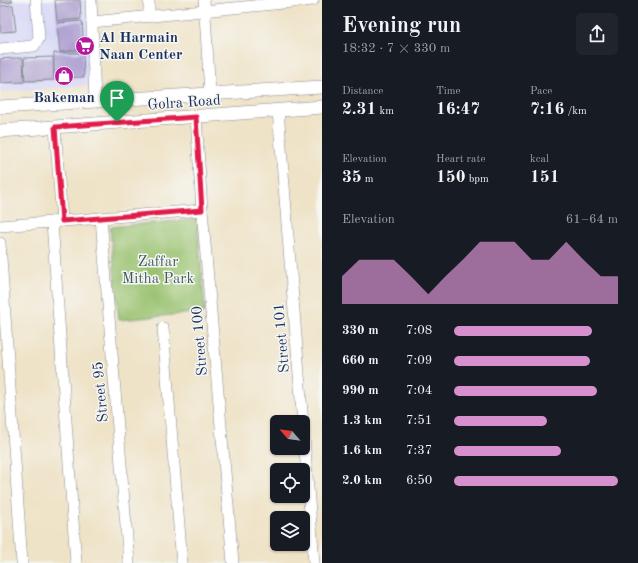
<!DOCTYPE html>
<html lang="en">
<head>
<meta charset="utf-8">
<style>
	:root { --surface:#171b24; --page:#20242c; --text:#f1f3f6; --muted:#9ea1a6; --accent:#d690ce }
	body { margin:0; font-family:"Old Standard TT",serif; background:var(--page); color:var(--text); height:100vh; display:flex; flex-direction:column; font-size:15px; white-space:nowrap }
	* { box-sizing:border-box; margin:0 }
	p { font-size:13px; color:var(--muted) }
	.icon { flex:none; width:22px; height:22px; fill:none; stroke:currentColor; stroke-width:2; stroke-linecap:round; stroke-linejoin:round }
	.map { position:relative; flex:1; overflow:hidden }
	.side { display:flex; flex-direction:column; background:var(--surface); width:316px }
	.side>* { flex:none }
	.needle { width:26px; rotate:298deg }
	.buttons { position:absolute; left:270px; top:415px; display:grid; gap:8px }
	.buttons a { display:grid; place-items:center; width:40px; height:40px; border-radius:6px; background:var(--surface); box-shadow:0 1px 3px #0004; font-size:20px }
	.pin { position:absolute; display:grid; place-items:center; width:34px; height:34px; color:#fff; margin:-41px -17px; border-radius:50% 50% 50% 0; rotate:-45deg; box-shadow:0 0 4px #0007 }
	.pin .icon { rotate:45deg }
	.round { display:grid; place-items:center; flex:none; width:42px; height:42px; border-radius:6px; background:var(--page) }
	.head { display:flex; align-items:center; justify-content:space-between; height:68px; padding:0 20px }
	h1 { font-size:22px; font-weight:800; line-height:30px }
	.stats { display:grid; grid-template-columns:repeat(3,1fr); gap:6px; height:68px; padding:4px 20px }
	.stats div { display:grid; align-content:center }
	.stats b { font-size:17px; font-weight:800 }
	.stats small { font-size:11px; font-weight:400 }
	.stats p { font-size:11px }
	.chart { height:112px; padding:8px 20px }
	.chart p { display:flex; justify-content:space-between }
	.chart svg { width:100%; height:72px; margin-top:4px; fill:var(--accent); opacity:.7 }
	ul { padding:0 20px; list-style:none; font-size:13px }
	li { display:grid; grid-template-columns:64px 48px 1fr; align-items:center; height:30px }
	li i { height:10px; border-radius:5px; background:var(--accent) }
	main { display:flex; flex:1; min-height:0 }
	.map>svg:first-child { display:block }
	.built { fill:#d7d7f8 }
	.green { fill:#98c16d; stroke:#5a7866 }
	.building { fill:#b0a2d2 }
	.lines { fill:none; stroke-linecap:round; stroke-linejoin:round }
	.minor-casing { stroke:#858992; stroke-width:12 }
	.major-casing { stroke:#858992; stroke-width:14 }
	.minor { stroke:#fff; stroke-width:11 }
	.major { stroke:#fff; stroke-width:13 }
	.route-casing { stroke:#fff; stroke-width:8 }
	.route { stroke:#e11d48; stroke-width:5 }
	.labels { text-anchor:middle; stroke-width:3; stroke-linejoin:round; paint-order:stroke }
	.poi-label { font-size:15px; font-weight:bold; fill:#1b2f5e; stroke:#f6f6f2; text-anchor:start }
	.street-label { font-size:15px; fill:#1b2f5e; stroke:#f6f6f2 }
	.park-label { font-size:15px; fill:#405b62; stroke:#f6f6f2 }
</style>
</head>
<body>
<main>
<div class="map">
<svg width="322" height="563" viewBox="0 0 322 563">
	<rect width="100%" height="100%" fill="#f6f6f2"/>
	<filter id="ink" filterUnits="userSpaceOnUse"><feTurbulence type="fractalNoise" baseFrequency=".025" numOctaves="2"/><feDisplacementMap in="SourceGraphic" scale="8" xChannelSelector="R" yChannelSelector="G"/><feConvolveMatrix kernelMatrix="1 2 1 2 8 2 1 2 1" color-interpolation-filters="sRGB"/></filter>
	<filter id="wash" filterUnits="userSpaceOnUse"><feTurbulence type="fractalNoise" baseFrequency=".012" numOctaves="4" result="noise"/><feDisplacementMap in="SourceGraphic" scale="16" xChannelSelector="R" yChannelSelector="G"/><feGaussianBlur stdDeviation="0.9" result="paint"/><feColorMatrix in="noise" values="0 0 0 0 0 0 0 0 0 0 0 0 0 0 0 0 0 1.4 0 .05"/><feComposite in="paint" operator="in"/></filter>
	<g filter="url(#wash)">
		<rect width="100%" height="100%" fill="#efe3c7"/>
		<path class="built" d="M 0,0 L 87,0 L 94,85 L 0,92 Z"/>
		<path class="green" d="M 197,219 L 205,312 L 119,320 L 110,227 Z"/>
		<g id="blocks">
			<g class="building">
				<path d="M 0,0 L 12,0 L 12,2 L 0,3 Z"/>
				<path d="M 55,0 L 80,0 L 81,19 L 57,21 Z"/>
				<path d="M 13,5 L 16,31 L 0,32 L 0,6 Z"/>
				<path d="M 82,21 L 84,49 L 60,52 L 57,23 Z"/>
				<path d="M 54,53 L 83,53 L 84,77 L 54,78 Z"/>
				<path d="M 53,57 L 54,80 L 25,81 L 24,58 Z"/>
				<path d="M 15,58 L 23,58 L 24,82 L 0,83 L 0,59 Z"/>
			</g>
		</g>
	</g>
	<g filter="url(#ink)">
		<use href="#blocks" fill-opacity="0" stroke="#858992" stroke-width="1"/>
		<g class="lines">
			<defs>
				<g id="minor">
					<path d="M 91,0 L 95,101"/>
					<path d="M 149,0 L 149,16"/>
					<path d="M 204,0 L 210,93"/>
					<path d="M 92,22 L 313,0"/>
					<path d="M 0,49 L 34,46 L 39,38 L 36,0"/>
					<path d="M 278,110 L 314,563"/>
					<path d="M 196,117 L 202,210 L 233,563"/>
					<path d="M 55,127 L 62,221"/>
					<path d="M 101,218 L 129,563"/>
					<path d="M 52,222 L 76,563"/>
					<path d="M 0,226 L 202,210"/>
					<path d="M 0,243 L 22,563"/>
					<path d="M 163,328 L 182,563"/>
				</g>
				<g id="major">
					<path d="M 116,99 L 117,122"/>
					<path d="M 0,107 L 322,87"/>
					<path d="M 0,131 L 322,107"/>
				</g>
			</defs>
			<use href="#minor" class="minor-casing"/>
			<use href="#major" class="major-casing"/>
			<use href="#minor" class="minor"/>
			<use href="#major" class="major"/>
		</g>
	</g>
	<g class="lines" filter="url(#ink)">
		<defs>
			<path id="route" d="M 196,117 L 202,210 L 62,221 L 55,127 Z"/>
		</defs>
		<use href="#route" class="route-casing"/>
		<use href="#route" class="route"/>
	</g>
	<defs>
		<symbol id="supermarket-disc" viewBox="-11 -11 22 22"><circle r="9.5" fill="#b5179e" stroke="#f6f6f2"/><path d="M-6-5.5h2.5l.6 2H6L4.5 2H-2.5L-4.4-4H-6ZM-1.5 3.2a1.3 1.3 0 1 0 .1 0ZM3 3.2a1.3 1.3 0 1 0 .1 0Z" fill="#fff"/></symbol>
		<symbol id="shop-disc" viewBox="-11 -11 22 22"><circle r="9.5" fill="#b5179e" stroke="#f6f6f2"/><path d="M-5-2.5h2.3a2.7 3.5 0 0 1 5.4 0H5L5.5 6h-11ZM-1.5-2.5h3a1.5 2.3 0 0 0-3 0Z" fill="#fff"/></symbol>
	</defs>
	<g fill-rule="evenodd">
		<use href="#supermarket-disc" x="74" y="35" width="22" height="22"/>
		<use href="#shop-disc" x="53" y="65" width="22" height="22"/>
	</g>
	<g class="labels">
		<g class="poi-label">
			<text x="99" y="42">Al Harmain<tspan x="99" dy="17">Naan Center</tspan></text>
			<text x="64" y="102" text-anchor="middle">Bakeman</text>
		</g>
		<g class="street-label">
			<text transform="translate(184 102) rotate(-4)" y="5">Golra Road</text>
			<text transform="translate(281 338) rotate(-95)" y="5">Street 101</text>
			<text transform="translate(199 341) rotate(-95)" y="5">Street 100</text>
			<text transform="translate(100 392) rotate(-95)" y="5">Street 95</text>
		</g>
		<g class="park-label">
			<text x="158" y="266">Zaffar<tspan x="158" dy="17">Mitha Park</tspan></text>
		</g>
	</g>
</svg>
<div class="buttons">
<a><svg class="needle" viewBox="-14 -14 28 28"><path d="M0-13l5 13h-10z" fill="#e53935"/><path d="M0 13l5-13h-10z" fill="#9ea1a6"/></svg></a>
<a><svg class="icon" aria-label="locate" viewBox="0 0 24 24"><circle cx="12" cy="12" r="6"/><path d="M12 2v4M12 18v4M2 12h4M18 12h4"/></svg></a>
<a><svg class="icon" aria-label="layers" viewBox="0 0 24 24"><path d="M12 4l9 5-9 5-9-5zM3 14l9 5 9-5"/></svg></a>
</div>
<div class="pin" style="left:117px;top:122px;background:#1e9e55"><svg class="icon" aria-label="arrive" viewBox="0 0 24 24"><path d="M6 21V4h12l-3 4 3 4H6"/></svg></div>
</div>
<section class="side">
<div class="head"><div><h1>Evening run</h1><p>18:32 · 7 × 330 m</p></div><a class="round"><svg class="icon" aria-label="share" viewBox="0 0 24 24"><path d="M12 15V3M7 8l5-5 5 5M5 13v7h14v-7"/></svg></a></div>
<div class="stats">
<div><p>Distance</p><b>2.31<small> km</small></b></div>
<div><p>Time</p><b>16:47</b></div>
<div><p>Pace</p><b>7:16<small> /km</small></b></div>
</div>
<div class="stats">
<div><p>Elevation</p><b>35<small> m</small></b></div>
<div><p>Heart rate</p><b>150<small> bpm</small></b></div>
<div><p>kcal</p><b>151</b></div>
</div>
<div class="chart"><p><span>Elevation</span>61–64 m</p>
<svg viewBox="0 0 160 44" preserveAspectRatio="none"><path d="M0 44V27L10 17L20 17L30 17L40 27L50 38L60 27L70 17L80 6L90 6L100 6L110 17L120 17L130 6L140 17L150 27L160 27V44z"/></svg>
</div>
<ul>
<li><b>330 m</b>7:08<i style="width:84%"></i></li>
<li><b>660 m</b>7:09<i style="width:83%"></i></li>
<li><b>990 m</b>7:04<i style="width:87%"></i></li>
<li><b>1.3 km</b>7:51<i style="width:57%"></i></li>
<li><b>1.6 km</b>7:37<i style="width:65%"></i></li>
<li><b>2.0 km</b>6:50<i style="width:100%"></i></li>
</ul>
</section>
</main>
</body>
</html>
